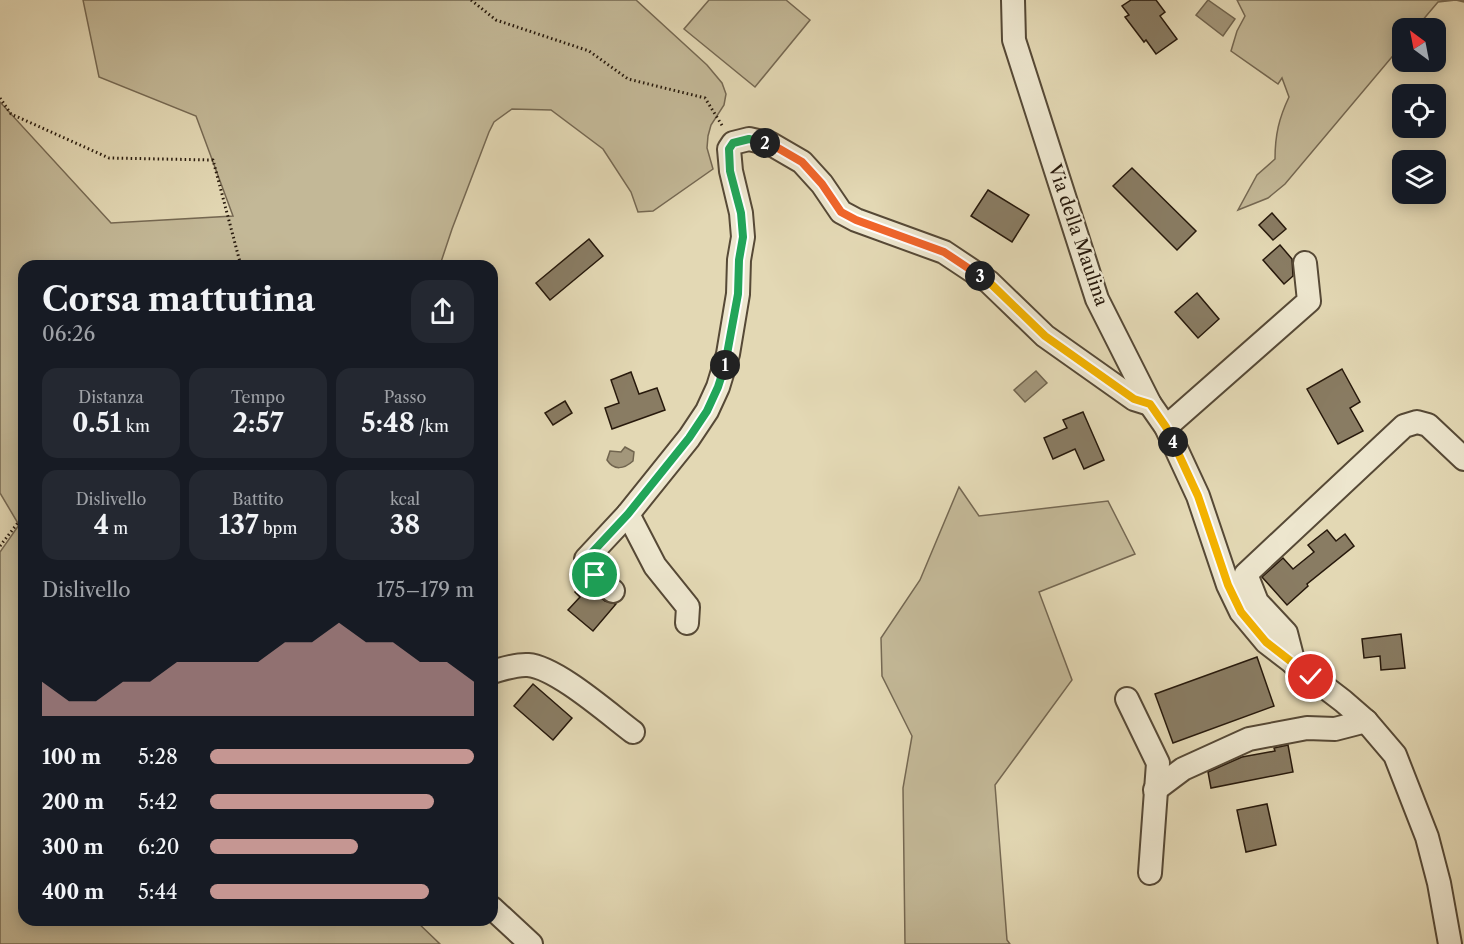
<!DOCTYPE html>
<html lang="it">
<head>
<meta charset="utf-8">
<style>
	:root { --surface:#171b24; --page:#242831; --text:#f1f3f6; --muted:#9ea1a6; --accent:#c59692 }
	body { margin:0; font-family:"Libre Caslon Text",serif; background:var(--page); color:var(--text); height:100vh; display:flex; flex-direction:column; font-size:22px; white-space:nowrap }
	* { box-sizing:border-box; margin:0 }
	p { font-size:20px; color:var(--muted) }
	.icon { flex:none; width:33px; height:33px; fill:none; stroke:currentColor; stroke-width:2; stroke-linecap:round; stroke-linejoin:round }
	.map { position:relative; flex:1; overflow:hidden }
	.sheet { position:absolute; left:18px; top:260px; width:480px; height:666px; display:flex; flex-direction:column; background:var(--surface); border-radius:18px; box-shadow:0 3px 15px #0003 }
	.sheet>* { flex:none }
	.needle { width:39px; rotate:328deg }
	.controls { position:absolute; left:1392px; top:18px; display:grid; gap:12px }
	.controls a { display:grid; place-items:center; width:54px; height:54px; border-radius:12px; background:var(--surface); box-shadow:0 3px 15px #0003; font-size:30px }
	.pin { position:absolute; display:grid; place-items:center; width:51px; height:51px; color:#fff; margin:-26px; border:3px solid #fff; border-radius:50%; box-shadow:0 2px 6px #0007 }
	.km { position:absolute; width:30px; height:30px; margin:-15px; border-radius:50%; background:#222; color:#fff; font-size:16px; line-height:30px; text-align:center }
	.round { display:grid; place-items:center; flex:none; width:63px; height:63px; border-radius:18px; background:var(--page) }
	.head { display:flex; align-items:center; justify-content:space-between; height:102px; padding:0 24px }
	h1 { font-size:33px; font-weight:800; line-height:45px }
	.metrics { display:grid; grid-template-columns:repeat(3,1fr); gap:9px; height:102px; padding:6px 24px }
	.metrics div { display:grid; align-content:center; border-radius:15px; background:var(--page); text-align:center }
	.metrics b { font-size:26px; font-weight:800 }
	.metrics small { font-size:16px; font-weight:400 }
	.metrics p { font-size:16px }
	.chart { height:168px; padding:12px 24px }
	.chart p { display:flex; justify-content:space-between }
	.chart svg { width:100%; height:108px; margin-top:6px; fill:var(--accent); opacity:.7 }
	ul { padding:0 24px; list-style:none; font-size:20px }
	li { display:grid; grid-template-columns:96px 72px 1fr; align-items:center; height:45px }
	li i { height:15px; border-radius:8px; background:var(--accent) }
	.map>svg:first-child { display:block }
	.green { fill:#c3b897; stroke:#756852; stroke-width:1.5 }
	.water { fill:#a3977b; stroke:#71654f; stroke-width:1.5 }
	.building { fill:#897c63; stroke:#27190c; stroke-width:1.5 }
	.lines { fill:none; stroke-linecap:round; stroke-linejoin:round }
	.minor-casing { stroke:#564936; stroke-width:26 }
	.path { stroke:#27190c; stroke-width:3; stroke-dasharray:1.5 3; stroke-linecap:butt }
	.minor { stroke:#ede6ce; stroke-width:22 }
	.split-1-casing { stroke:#fff; stroke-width:12 }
	.split-2-casing { stroke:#fff; stroke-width:12 }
	.split-3-casing { stroke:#fff; stroke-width:12 }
	.split-4-casing { stroke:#fff; stroke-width:12 }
	.split-5-casing { stroke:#fff; stroke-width:12 }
	.split-1 { stroke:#22a559; stroke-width:8 }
	.split-2 { stroke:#22a559; stroke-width:8 }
	.split-3 { stroke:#f0652b; stroke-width:8 }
	.split-4 { stroke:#f5b400; stroke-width:8 }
	.split-5 { stroke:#f5b400; stroke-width:8 }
	.labels { text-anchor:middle; stroke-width:4.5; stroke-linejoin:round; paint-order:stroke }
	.street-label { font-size:18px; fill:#27190c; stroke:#ede6ce }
</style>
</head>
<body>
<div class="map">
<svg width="1464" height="944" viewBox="0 0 1464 944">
	<rect width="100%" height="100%" fill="#e3d8b4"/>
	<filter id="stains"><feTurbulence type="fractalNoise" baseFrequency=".00333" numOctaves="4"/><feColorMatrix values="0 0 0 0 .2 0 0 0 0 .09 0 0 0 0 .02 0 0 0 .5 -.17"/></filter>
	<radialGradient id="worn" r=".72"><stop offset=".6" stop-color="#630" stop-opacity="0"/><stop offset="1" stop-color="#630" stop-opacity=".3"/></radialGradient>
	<g class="green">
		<path d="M 83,0 L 636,0 L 707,65 L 722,83 L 726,94 L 724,105 L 711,125 L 708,136 L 707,148 L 713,169 L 653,211 L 638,212 L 631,192 L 603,149 L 551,110 L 512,109 L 494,122 L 489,132 L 452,229 L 440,265 L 24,266 L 24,920 L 415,920 L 440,944 L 0,944 L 0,552 L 19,525 L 0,493 L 0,102 L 111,223 L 233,216 L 196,116 L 99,77 Z"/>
		<path d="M 709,0 L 786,0 L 810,20 L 755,87 L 684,29 Z"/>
		<path d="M 1237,0 L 1464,0 L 1464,2 L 1456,0 L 1438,2 L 1416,28 L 1402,28 L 1402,45 L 1285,184 L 1268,198 L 1238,210 L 1257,175 L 1275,159 C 1275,135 1279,118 1289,97 L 1282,78 L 1278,84 L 1231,51 L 1237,31 L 1245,16 Z"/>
		<path d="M 959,487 L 979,516 L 1108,501 L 1135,554 L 1039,592 L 1072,680 L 995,785 L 1007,940 L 1010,944 L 905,944 L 903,788 L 912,736 L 882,676 L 881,638 L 920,580 Z"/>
	</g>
	<g class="water">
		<path d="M 1208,0 L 1235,19 L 1223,36 L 1196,15 Z"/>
		<path d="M 1036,371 L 1047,383 L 1025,402 L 1014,390 Z"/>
		<path d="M 625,447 L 634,452 L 633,461 C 624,469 614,471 607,460 L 610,451 L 621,452 Z"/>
	</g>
	<g class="building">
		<path d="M 1131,0 L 1156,0 L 1165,12 L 1160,16 L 1177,39 L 1156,54 L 1146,40 L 1144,42 L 1125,17 L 1129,15 L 1122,6 Z"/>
		<path d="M 1132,168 L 1196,231 L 1177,250 L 1113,186 Z"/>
		<path d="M 988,190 L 1029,215 L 1012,242 L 971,216 Z"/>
		<path d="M 1272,213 L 1286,229 L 1273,240 L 1259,225 Z"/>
		<path d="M 589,239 L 603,256 L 550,300 L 536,283 Z"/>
		<path d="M 1280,245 L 1292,259 L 1293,276 L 1284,284 L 1263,260 Z"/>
		<path d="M 1197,293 L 1219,319 L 1198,338 L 1175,312 Z"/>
		<path d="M 1342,369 L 1360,402 L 1350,408 L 1363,431 L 1338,444 L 1307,389 Z"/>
		<path d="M 631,372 L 639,394 L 657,388 L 665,410 L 612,429 L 605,408 L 619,403 L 611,380 Z"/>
		<path d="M 565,401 L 572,413 L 553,425 L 545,413 Z"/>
		<path d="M 1083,412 L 1104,460 L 1084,469 L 1075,449 L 1053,459 L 1044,438 L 1067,428 L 1063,420 Z"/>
		<path d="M 1327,530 L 1336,541 L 1345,534 L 1354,546 L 1307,584 L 1308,586 L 1287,605 L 1262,577 L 1283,558 L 1293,569 L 1314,552 L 1308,545 Z"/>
		<path d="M 584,582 L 605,601 L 616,604 L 593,631 L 568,610 L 580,597 L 575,592 Z"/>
		<path d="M 1401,634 L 1405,668 L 1381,670 L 1380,656 L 1364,658 L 1362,639 Z"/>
		<path d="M 1257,657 L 1274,706 L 1173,743 L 1155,694 Z"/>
		<path d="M 533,684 L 572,718 L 553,740 L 514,706 Z"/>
		<path d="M 1288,745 L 1293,772 L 1211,788 L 1208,772 L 1242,757 L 1275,751 L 1274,748 Z"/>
		<path d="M 1267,804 L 1276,845 L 1246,852 L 1237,810 Z"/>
	</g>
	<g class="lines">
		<defs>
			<g id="minor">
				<path d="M 1013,0 L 1014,40 L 1097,299 L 1150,404 L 1166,427 L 1198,496 L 1228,585 L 1241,612 L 1266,642 L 1343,701 L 1366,721 L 1395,755 L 1427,837 L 1439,883 L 1450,944"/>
				<path d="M 1166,427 L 1309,301 L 1305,263"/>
				<path d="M 628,514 L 655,566 L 688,607 L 687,623"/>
				<path d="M 613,591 L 595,575 L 586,559 L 628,514 L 689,438 L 707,411 L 718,387 L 728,354 L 738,294 L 739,260 L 743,237 L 741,213 L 731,171 L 729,149 L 733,143 L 749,139 L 771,144 L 802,162 L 822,184 L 841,212 L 856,220 L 944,252 L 989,282 L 1045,336 L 1134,399 L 1150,404"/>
				<path d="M 1294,664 L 1286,633 L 1257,602 L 1246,574 L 1404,426 L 1417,422 L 1428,425 L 1464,459"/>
				<path d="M 492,672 C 503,669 516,664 528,665 C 556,667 609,714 633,732"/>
				<path d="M 1127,699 L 1158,763 L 1150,873"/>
				<path d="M 1155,790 L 1183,769 L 1249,739 L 1307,728 L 1335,729 L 1366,721"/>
				<path d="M 492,908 L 531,944"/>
			</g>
		</defs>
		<use href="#minor" class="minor-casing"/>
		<g class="path">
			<path d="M 471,0 L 496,20 L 589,51 L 628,79 L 705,98 L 723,127"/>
			<path d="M 0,98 L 11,114 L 109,158 L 213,160 L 241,266"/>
			<path d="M 0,546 L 24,515"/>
		</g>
		<use href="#minor" class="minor"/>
	</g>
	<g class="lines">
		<defs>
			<path id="split-1" d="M 595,575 L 586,559 L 628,514 L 689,438 L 707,411 L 718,387 L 725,365"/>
			<path id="split-2" d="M 725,365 L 738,294 L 739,260 L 743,237 L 741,213 L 730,171 L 729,149 L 733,143 L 749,139 L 765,143"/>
			<path id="split-3" d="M 765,143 L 771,144 L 802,162 L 822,184 L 841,212 L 856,220 L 944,252 L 980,276"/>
			<path id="split-4" d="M 980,276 L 989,282 L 1045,336 L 1134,399 L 1150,404 L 1166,427 L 1173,442"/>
			<path id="split-5" d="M 1173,442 L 1198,496 L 1228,585 L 1241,612 L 1266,642 L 1311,677"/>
		</defs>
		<use href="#split-1" class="split-1-casing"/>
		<use href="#split-2" class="split-2-casing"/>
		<use href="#split-3" class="split-3-casing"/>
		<use href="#split-4" class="split-4-casing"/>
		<use href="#split-5" class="split-5-casing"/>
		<use href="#split-1" class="split-1"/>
		<use href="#split-2" class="split-2"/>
		<use href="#split-3" class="split-3"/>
		<use href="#split-4" class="split-4"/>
		<use href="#split-5" class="split-5"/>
	</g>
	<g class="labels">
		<g class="street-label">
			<text transform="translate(1078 235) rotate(71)" y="6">Via della Maulina</text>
		</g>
	</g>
	<rect width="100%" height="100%" filter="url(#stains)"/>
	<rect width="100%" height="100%" fill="url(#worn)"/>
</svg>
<div class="controls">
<a><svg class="needle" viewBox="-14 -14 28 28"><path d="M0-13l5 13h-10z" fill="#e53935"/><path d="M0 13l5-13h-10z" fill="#9ea1a6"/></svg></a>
<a><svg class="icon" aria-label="locate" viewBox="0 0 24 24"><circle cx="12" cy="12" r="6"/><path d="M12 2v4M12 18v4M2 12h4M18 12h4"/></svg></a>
<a><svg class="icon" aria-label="layers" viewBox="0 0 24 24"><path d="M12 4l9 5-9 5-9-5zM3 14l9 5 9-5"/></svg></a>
</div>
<div class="pin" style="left:595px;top:575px;background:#1e9e55"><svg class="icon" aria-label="arrive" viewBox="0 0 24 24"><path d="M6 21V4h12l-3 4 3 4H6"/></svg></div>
<div class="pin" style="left:1311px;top:677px;background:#d93025"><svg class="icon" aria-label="check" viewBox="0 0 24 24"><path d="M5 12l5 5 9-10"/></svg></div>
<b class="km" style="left:725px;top:365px">1</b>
<b class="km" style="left:765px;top:143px">2</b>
<b class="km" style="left:980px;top:276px">3</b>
<b class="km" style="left:1173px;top:442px">4</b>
<section class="sheet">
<div class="head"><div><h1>Corsa mattutina</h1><p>06:26</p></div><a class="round"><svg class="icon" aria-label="share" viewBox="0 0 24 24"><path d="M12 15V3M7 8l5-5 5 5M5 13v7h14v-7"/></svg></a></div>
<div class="metrics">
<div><p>Distanza</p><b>0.51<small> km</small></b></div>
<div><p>Tempo</p><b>2:57</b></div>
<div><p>Passo</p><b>5:48<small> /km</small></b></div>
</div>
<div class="metrics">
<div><p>Dislivello</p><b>4<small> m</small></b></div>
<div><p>Battito</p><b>137<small> bpm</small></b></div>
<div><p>kcal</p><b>38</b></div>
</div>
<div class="chart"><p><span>Dislivello</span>175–179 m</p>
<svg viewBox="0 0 160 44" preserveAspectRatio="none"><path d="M0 44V30L10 38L20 38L30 30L40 30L50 22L60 22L70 22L80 22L90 14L100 14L110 6L120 14L130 14L140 22L150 22L160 30V44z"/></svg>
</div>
<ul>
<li><b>100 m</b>5:28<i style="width:100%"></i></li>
<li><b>200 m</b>5:42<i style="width:85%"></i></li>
<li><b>300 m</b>6:20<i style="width:56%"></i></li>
<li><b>400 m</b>5:44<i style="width:83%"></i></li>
</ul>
</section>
</div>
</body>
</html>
